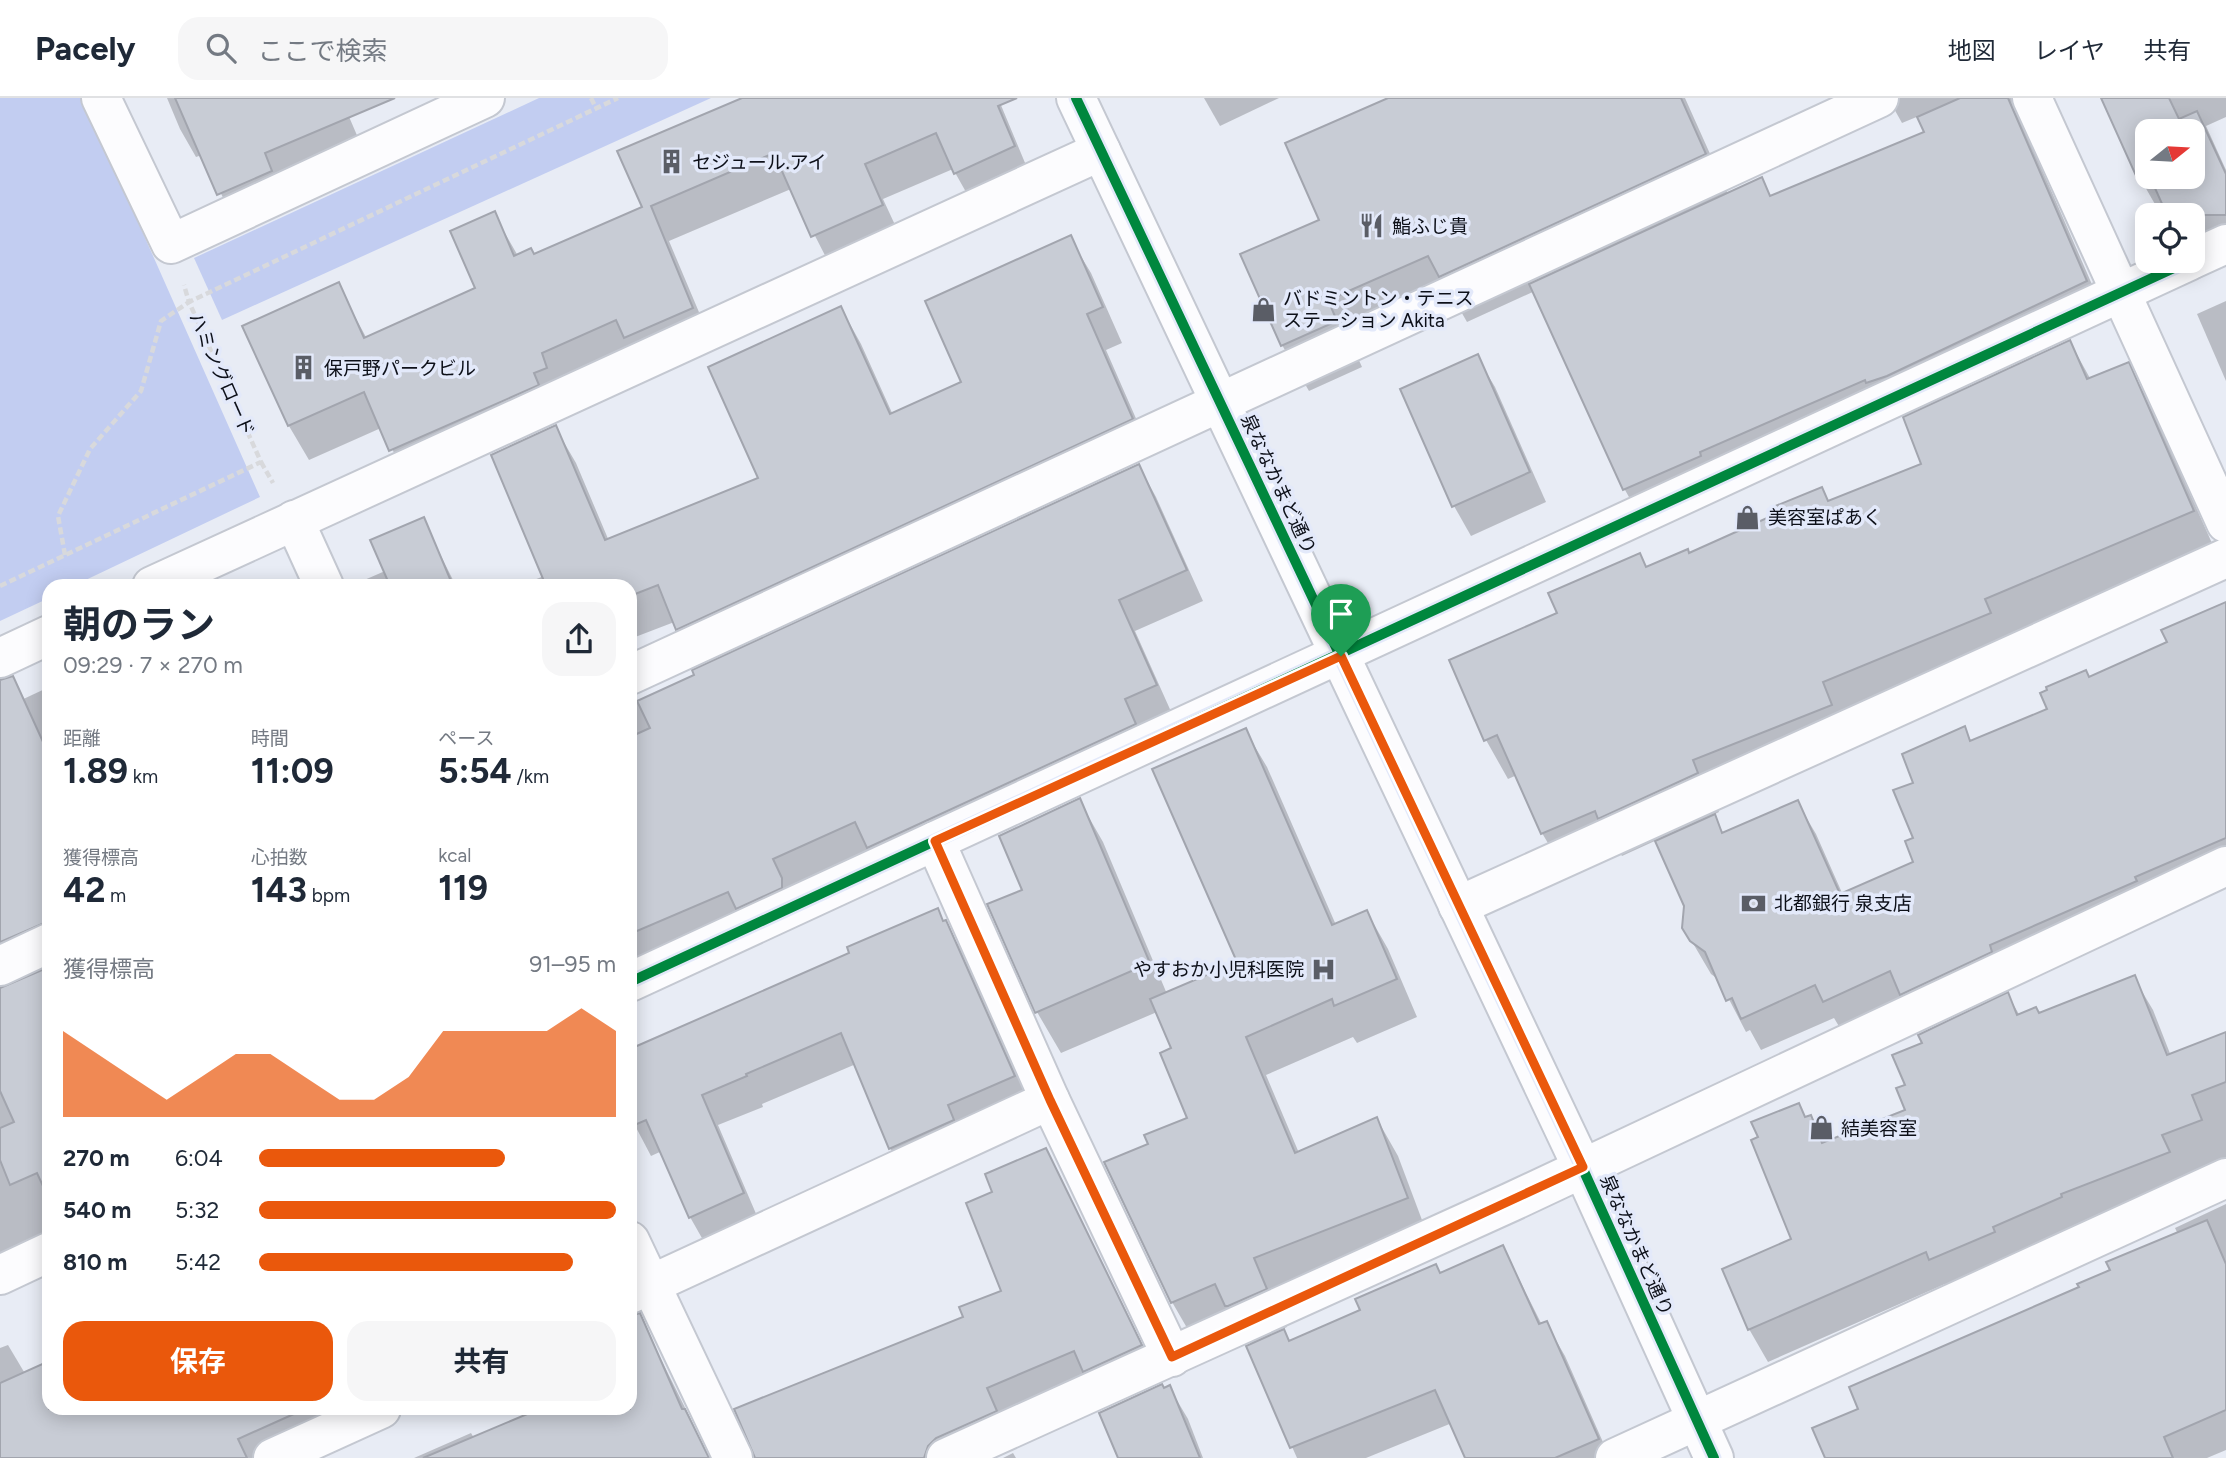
<!DOCTYPE html>
<html lang="ja">
<head>
<meta charset="utf-8">
<style>
	:root { --surface:#fff; --page:#f6f6f7; --text:#1f2937; --muted:#747a83; --line:#e0e1e3; --accent:#ea580c }
	body { margin:0; font-family:Figtree,"Noto Sans JP",sans-serif; background:var(--page); color:var(--text); height:100vh; display:flex; flex-direction:column; font-size:26px; white-space:nowrap }
	* { box-sizing:border-box; margin:0 }
	p { font-size:23px; color:var(--muted) }
	.icon { flex:none; width:38px; height:38px; fill:none; stroke:currentColor; stroke-width:2; stroke-linecap:round; stroke-linejoin:round }
	.map { position:relative; flex:1; overflow:hidden }
	.drawer { position:absolute; left:42px; top:481px; width:595px; height:836px; display:flex; flex-direction:column; background:var(--surface); border-radius:21px; box-shadow:0 4px 18px #0003 }
	.drawer>* { flex:none }
	.needle { width:46px; rotate:72deg }
	.controls { position:absolute; left:2135px; top:21px; display:grid; gap:14px }
	.controls a { display:grid; place-items:center; width:70px; height:70px; border-radius:14px; background:var(--surface); box-shadow:0 4px 18px #0003; font-size:35px }
	.pin { position:absolute; display:grid; place-items:center; width:60px; height:60px; color:#fff; margin:-72px -30px; border-radius:50% 50% 50% 0; rotate:-45deg; box-shadow:0 0 7px #0007 }
	.pin .icon { rotate:45deg }
	.round { display:grid; place-items:center; flex:none; width:74px; height:74px; border-radius:21px; background:var(--page) }
	.head { display:flex; align-items:center; justify-content:space-between; height:119px; padding:0 21px }
	h1 { font-size:38px; font-weight:700; line-height:52px }
	.figures { display:grid; grid-template-columns:repeat(3,1fr); gap:10px; height:119px; padding:7px 21px }
	.figures div { display:grid; align-content:center }
	.figures b { font-size:35px; font-weight:700 }
	.figures small { font-size:19px; font-weight:400 }
	.figures p { font-size:19px }
	.chart { height:196px; padding:14px 21px }
	.chart p { display:flex; justify-content:space-between }
	.chart svg { width:100%; height:126px; margin-top:7px; fill:var(--accent); opacity:.7 }
	.primary-button { display:flex; gap:14px; margin-top:auto; padding:14px 21px }
	.primary-button a { flex:1; height:80px; border-radius:21px; background:var(--accent); color:#fff; font-size:28px; font-weight:700; line-height:80px; text-align:center }
	.primary-button a+a { background:var(--page); color:var(--text) }
	ul { padding:0 21px; list-style:none; font-size:23px }
	li { display:grid; grid-template-columns:112px 84px 1fr; align-items:center; height:52px }
	li i { height:18px; border-radius:9px; background:var(--accent) }
	header { display:flex; align-items:center; gap:42px; box-sizing:border-box; height:98px; padding:0 35px; background:var(--surface); border-bottom:2px solid var(--line) }
	header strong { font-size:33px }
	nav { display:flex; gap:38px; margin-inline-start:auto; font-size:24px }
	.search { width:490px; height:63px; background:var(--page); display:flex; align-items:center; gap:18px; box-sizing:border-box; padding:0 24px; border-radius:21px; color:var(--muted); font-size:26px }
	.map>svg:first-child { display:block }
	.green { fill:#c2cdf1 }
	.shadow { fill:#0003 }
	.building { fill:#c8ccd5; stroke:#a2a5ae; stroke-width:2 }
	.lines { fill:none; stroke-linecap:round; stroke-linejoin:round }
	.minor-casing { stroke:#c4c8d1; stroke-width:42 }
	.path { stroke:#d8d9dc; stroke-width:4.5; stroke-dasharray:7 3.5; stroke-linecap:butt }
	.minor { stroke:#fcfcfe; stroke-width:38 }
	.cycleway-casing { stroke:#e3e9fa; stroke-width:15 }
	.cycleway { stroke:#00873e; stroke-width:10 }
	.route-casing { stroke:#fff; stroke-width:14 }
	.route { stroke:#ea580c; stroke-width:9 }
	.labels { text-anchor:middle; stroke-width:7; stroke-linejoin:round; paint-order:stroke }
	.poi-label { font-size:19px; fill:#0d1019; stroke:#e3e9fa; text-anchor:start }
	.street-label { font-size:19px; fill:#0d1019; stroke:#e3e9fa }
</style>
</head>
<body>
<header>
<strong>Pacely</strong>
<div class="search"><svg class="icon" aria-label="search" viewBox="0 0 24 24"><circle cx="10" cy="10" r="6"/><path d="M15 15l6 6"/></svg>ここで検索</div>
<nav><a>地図</a><a>レイヤ</a><a>共有</a></nav>
</header>
<div class="map">
<svg width="2226" height="1360" viewBox="0 0 2226 1360">
	<rect width="100%" height="100%" fill="#e8ecf5"/>
	<g class="green">
		<path d="M 0,0 L 83,0 L 260,399 L 73,488 L 49,488 L 49,500 L 0,523 Z"/>
		<path d="M 539,0 L 711,0 L 222,222 L 194,160 Z"/>
	</g>
	<g class="shadow">
		<path d="M 167,0 L 341,0 L 362,49 L 235,124 L 202,57 L 196,59 L 180,31 Z"/>
		<path d="M 747,0 L 998,0 L 1033,84 L 975,110 L 953,71 L 883,101 L 902,142 L 833,173 L 791,91 L 669,143 L 712,245 L 411,387 L 381,330 L 309,362 L 289,328 L 244,229 L 338,187 L 367,241 L 478,191 L 494,116 L 518,158 L 534,158 L 645,110 Z"/>
		<path d="M 1204,0 L 1279,0 L 1220,28 Z"/>
		<path d="M 1392,0 L 1685,0 L 1728,96 L 1761,81 L 1771,100 L 1926,35 L 1919,18 L 1902,25 L 1888,0 L 1958,0 L 1959,3 L 2011,0 L 2107,221 L 1963,290 L 1965,293 L 2070,244 L 2091,282 L 2128,266 L 2150,305 L 2215,452 L 1714,701 L 1719,714 L 1713,717 L 1724,736 L 1797,704 L 1816,736 L 1843,797 L 1915,765 L 1915,686 L 1964,631 L 1972,644 L 2049,612 L 2089,581 L 2169,545 L 2226,506 L 2226,781 L 1843,935 L 1834,920 L 1761,952 L 1750,932 L 1746,934 L 1719,882 L 1711,876 L 1684,830 L 1685,808 L 1657,742 L 1622,758 L 1617,751 L 1565,774 L 1542,735 L 1517,677 L 1508,681 L 1486,642 L 1452,563 L 1559,516 L 1639,457 L 1647,471 L 1924,367 L 1904,317 L 1646,429 L 1625,392 L 1535,193 L 1467,224 L 1455,203 L 1353,249 L 1362,269 L 1309,293 L 1282,247 L 1321,123 Z"/>
		<path d="M 2101,0 L 2226,0 L 2226,19 L 2206,28 L 2226,72 L 2226,149 L 2193,162 L 2193,117 L 2169,117 L 2164,105 L 2156,108 L 2140,80 L 2147,77 L 2193,79 L 2193,33 L 2147,33 L 2147,73 L 2138,77 Z"/>
		<path d="M 1070,140 L 1091,175 L 1122,245 L 1106,252 L 1152,357 L 690,546 L 677,523 L 630,541 L 630,488 L 519,488 L 544,478 L 555,329 L 576,365 L 609,443 L 760,381 L 841,210 L 861,246 L 893,317 L 963,285 Z"/>
		<path d="M 2226,203 L 2226,283 L 2197,216 Z"/>
		<path d="M 1477,259 L 1495,289 L 1546,404 L 1471,438 L 1454,408 Z"/>
		<path d="M 1139,368 L 1156,399 L 1203,503 L 1135,533 L 1173,618 L 630,874 L 630,609 Z"/>
		<path d="M 423,422 L 456,488 L 364,488 L 362,483 L 385,473 Z"/>
		<path d="M 49,589 L 49,863 L 9,880 L 0,888 L 0,612 Z"/>
		<path d="M 1245,632 L 1267,669 L 1336,827 L 1367,814 L 1388,851 L 1417,919 L 1357,945 L 1353,939 L 1266,977 L 1299,1055 L 1377,1021 L 1398,1058 L 1428,1138 L 1274,1198 L 1287,1229 L 1282,1231 L 1290,1244 L 1503,1149 L 1542,1227 L 1546,1225 L 1565,1258 L 1610,1360 L 1467,1360 L 1452,1325 L 1366,1360 L 1297,1360 L 1248,1249 L 1257,1245 L 1248,1245 L 1236,1224 L 1194,1242 L 1172,1204 L 1150,1047 L 1190,1021 L 1173,951 L 1157,914 L 1061,955 L 1037,914 L 1025,793 L 1079,702 L 1103,744 L 1167,896 L 1239,865 Z"/>
		<path d="M 937,812 L 963,854 L 1031,1008 L 908,1080 L 890,1050 L 856,966 L 762,1006 L 763,1009 L 718,1027 L 760,1125 L 707,1149 L 690,1119 L 662,1053 L 651,1058 L 630,1018 L 630,953 L 852,856 Z"/>
		<path d="M 49,871 L 49,1156 L 0,1178 L 0,891 Z"/>
		<path d="M 2134,880 L 2153,912 L 2171,958 L 2226,936 L 2226,1099 L 1949,1193 L 1945,1186 L 1768,1264 L 1749,1231 L 1793,1142 L 1798,1007 L 1806,1021 L 1810,1019 L 1825,1045 L 1907,1012 L 1907,988 L 1924,946 L 2008,897 L 2020,918 L 2039,917 Z"/>
		<path d="M 1045,1053 L 1159,1279 L 981,1360 L 756,1360 L 1004,1194 L 994,1095 Z"/>
		<path d="M 2226,1106 L 2226,1352 L 2207,1360 L 1826,1360 L 1860,1312 L 2178,1136 L 2175,1130 Z"/>
		<path d="M 644,1227 L 710,1360 L 414,1360 L 471,1335 L 474,1340 L 543,1311 L 630,1311 L 630,1228 Z"/>
		<path d="M 8,1247 L 39,1299 L 66,1360 L 0,1360 L 0,1250 Z"/>
		<path d="M 1169,1289 L 1188,1321 L 1203,1360 L 1119,1360 L 1163,1292 Z"/>
		<path d="M 122,1311 L 395,1311 L 285,1360 L 144,1360 Z"/>
		<path d="M 1013,1355 L 1016,1360 L 1003,1360 Z"/>
	</g>
	<g class="building">
		<path d="M 175,0 L 395,0 L 265,55 L 272,73 L 217,97 Z"/>
		<path d="M 742,0 L 1017,0 L 998,8 L 1015,48 L 954,76 L 936,35 L 865,66 L 883,107 L 811,139 L 774,55 L 651,108 L 693,210 L 624,240 L 616,222 L 542,255 L 547,270 L 534,275 L 539,287 L 389,353 L 364,294 L 288,328 L 242,228 L 339,184 L 364,240 L 475,190 L 450,133 L 495,113 L 514,158 L 531,150 L 534,156 L 642,109 L 617,53 Z"/>
		<path d="M 1388,0 L 1681,0 L 1706,56 L 1439,179 L 1428,158 L 1328,202 L 1337,223 L 1281,248 L 1240,156 L 1319,122 L 1285,45 Z"/>
		<path d="M 1960,0 L 2008,0 L 2087,183 L 1887,278 L 1866,285 L 1865,282 L 1700,354 L 1701,358 L 1623,392 L 1529,186 L 1762,79 L 1770,98 L 1924,34 L 1917,19 Z"/>
		<path d="M 2101,0 L 2169,0 L 2179,21 L 2197,13 L 2226,76 L 2226,117 L 2167,117 L 2150,79 L 2193,79 L 2193,33 L 2147,33 L 2147,75 L 2137,80 Z"/>
		<path d="M 1071,137 L 1103,209 L 1087,216 L 1133,321 L 676,532 L 658,487 L 630,498 L 630,488 L 546,488 L 491,357 L 556,327 L 605,442 L 758,380 L 708,269 L 841,208 L 890,316 L 961,284 L 925,203 Z"/>
		<path d="M 2070,242 L 2087,281 L 2129,264 L 2194,413 L 1985,501 L 1991,515 L 1823,584 L 1832,607 L 1693,662 L 1698,675 L 1598,721 L 1595,713 L 1541,736 L 1497,637 L 1484,643 L 1449,562 L 1557,515 L 1548,495 L 1640,455 L 1646,469 L 1688,451 L 1689,455 L 1776,416 L 1773,409 L 1822,389 L 1828,403 L 1921,366 L 1903,319 Z"/>
		<path d="M 1478,256 L 1530,374 L 1452,409 L 1400,291 Z"/>
		<path d="M 1139,366 L 1187,472 L 1119,502 L 1157,587 L 1125,601 L 1136,626 L 867,750 L 855,724 L 773,761 L 782,780 L 782,790 L 736,811 L 728,794 L 630,836 L 630,639 L 650,630 L 637,603 L 694,577 L 692,572 Z"/>
		<path d="M 424,419 L 453,488 L 390,488 L 370,442 Z"/>
		<path d="M 2226,504 L 2226,740 L 2135,779 L 2137,783 L 1990,847 L 1992,854 L 1900,897 L 1890,873 L 1823,904 L 1815,887 L 1741,921 L 1732,900 L 1726,903 L 1705,854 L 1690,843 L 1682,830 L 1684,808 L 1655,743 L 1715,716 L 1722,735 L 1798,702 L 1840,796 L 1913,764 L 1905,743 L 1913,740 L 1893,692 L 1913,685 L 1902,656 L 1965,628 L 1970,643 L 2047,611 L 2040,595 L 2047,592 L 2046,589 L 2086,572 L 2089,579 L 2167,544 L 2161,532 Z"/>
		<path d="M 13,578 L 49,657 L 49,823 L 0,844 L 0,582 Z"/>
		<path d="M 1246,630 L 1332,827 L 1367,812 L 1397,881 L 1334,908 L 1332,901 L 1246,939 L 1295,1055 L 1377,1019 L 1408,1100 L 1254,1160 L 1267,1191 L 1228,1208 L 1225,1208 L 1215,1186 L 1171,1205 L 1104,1064 L 1148,1046 L 1144,1037 L 1187,1020 L 1160,955 L 1171,950 L 1150,901 L 1237,864 L 1152,671 Z"/>
		<path d="M 1080,700 L 1150,865 L 1035,915 L 987,806 L 1022,792 L 999,738 Z"/>
		<path d="M 938,810 L 943,823 L 946,822 L 1015,978 L 948,1007 L 954,1022 L 889,1051 L 841,935 L 746,976 L 747,978 L 702,997 L 744,1095 L 689,1120 L 646,1022 L 630,1029 L 630,951 L 849,855 L 847,849 Z"/>
		<path d="M 49,869 L 49,1101 L 37,1075 L 10,1087 L 0,1062 L 0,1030 L 14,1024 L 0,993 L 0,890 Z"/>
		<path d="M 2135,877 L 2167,957 L 2226,934 L 2226,984 L 2192,997 L 2202,1022 L 2162,1037 L 2170,1054 L 2061,1096 L 2062,1099 L 1993,1129 L 1995,1134 L 1929,1162 L 1926,1154 L 1748,1232 L 1722,1171 L 1791,1141 L 1751,1042 L 1758,1039 L 1751,1024 L 1799,1005 L 1805,1019 L 1811,1017 L 1822,1045 L 1905,1012 L 1896,990 L 1905,987 L 1892,957 L 1922,945 L 1918,937 L 2008,894 L 2017,917 L 2036,909 L 2039,915 Z"/>
		<path d="M 1046,1050 L 1142,1247 L 1083,1274 L 1074,1253 L 987,1290 L 997,1313 L 936,1340 L 928,1348 L 924,1360 L 755,1360 L 734,1311 L 963,1219 L 959,1209 L 1001,1193 L 966,1105 L 992,1094 L 985,1076 Z"/>
		<path d="M 2207,1122 L 2226,1166 L 2226,1312 L 2164,1339 L 2173,1360 L 1825,1360 L 1812,1330 L 1858,1311 L 1849,1289 L 2079,1189 L 2077,1186 L 2110,1172 L 2106,1164 Z"/>
		<path d="M 1503,1147 L 1539,1226 L 1547,1223 L 1599,1341 L 1555,1360 L 1465,1360 L 1435,1292 L 1290,1350 L 1246,1248 L 1284,1231 L 1289,1243 L 1360,1212 L 1355,1201 L 1436,1166 L 1440,1175 Z"/>
		<path d="M 640,1215 L 682,1311 L 685,1311 L 709,1360 L 423,1360 L 539,1311 L 630,1311 L 630,1218 Z"/>
		<path d="M 49,1263 L 49,1311 L 305,1311 L 238,1341 L 247,1360 L 0,1360 L 0,1285 Z"/>
		<path d="M 1162,1286 L 1164,1290 L 1170,1287 L 1200,1360 L 1118,1360 L 1099,1315 Z"/>
	</g>
	<g class="lines">
		<defs>
			<g id="minor">
				<path d="M 101,0 L 171,146 L 485,0"/>
				<path d="M 1076,0 L 1582,1069 L 1714,1360"/>
				<path d="M 2032,0 L 2226,425"/>
				<path d="M 2193,161 L 2226,146"/>
				<path d="M 294,422 L 324,488"/>
				<path d="M 152,488 L 1101,53"/>
				<path d="M 0,560 L 49,537"/>
				<path d="M 630,577 L 1879,0"/>
				<path d="M 935,743 L 1050,1002 L 1172,1259"/>
				<path d="M 1458,808 L 2226,460"/>
				<path d="M 0,868 L 49,845"/>
				<path d="M 630,884 L 2189,163"/>
				<path d="M 630,1143 L 733,1360"/>
				<path d="M 0,1177 L 49,1154"/>
				<path d="M 630,1196 L 1050,1002"/>
				<path d="M 273,1360 L 381,1311"/>
				<path d="M 946,1360 L 1511,1104 L 2226,768"/>
				<path d="M 1615,1360 L 2226,1080"/>
			</g>
		</defs>
		<use href="#minor" class="minor-casing"/>
		<g class="path">
			<path d="M 591,0 L 596,10"/>
			<path d="M 261,364 L 273,385"/>
			<path d="M 65,457 L 58,418 L 90,351 L 141,293 L 161,223 L 189,204 L 184,187"/>
			<path d="M 0,488 L 261,364 L 189,204 L 618,0"/>
		</g>
		<use href="#minor" class="minor"/>
		<defs>
			<g id="cycleway">
				<path d="M 1076,0 L 1582,1069 L 1714,1360"/>
				<path d="M 630,884 L 2189,163"/>
			</g>
		</defs>
		<use href="#cycleway" class="cycleway-casing"/>
		<use href="#cycleway" class="cycleway"/>
	</g>
	<g class="lines">
		<defs>
			<path id="route" d="M 1341,558 L 1583,1069 L 1172,1259 L 1050,1002 L 935,743 Z"/>
		</defs>
		<use href="#route" class="route-casing"/>
		<use href="#route" class="route"/>
	</g>
	<defs>
		<symbol id="building-bare" viewBox="-9 -9 18 18"><path d="M-4-6H4V6H1V3H-1V6H-4ZM-2.5-4.3h1.7v1.8h-1.7ZM.8-4.3h1.7v1.8H.8ZM-2.5-1h1.7V.8h-1.7ZM.8-1h1.7V.8H.8Z" fill="#5a5d66" stroke="#e3e9fa" stroke-width="2.5" paint-order="stroke"/></symbol>
		<symbol id="restaurant-bare" viewBox="-9 -9 18 18"><path d="M-5-6h1v4h1v-4h1v4h1v-4h1v5L-1.5 .5V6h-2V.5L-5-1ZM5-6V6H3V1.5H1.5Q1.5-4 5-6Z" fill="#5a5d66" stroke="#e3e9fa" stroke-width="2.5" paint-order="stroke"/></symbol>
		<symbol id="shop-bare" viewBox="-9 -9 18 18"><path d="M-5-2.5h2.3a2.7 3.5 0 0 1 5.4 0H5L5.5 6h-11ZM-1.5-2.5h3a1.5 2.3 0 0 0-3 0Z" fill="#5a5d66" stroke="#e3e9fa" stroke-width="2.5" paint-order="stroke"/></symbol>
		<symbol id="bank-bare" viewBox="-9 -9 18 18"><path d="M-6-4H6V4H-6ZM0-2.3a2.3 2.3 0 1 0 0 4.6a2.3 2.3 0 1 0 0-4.6Z" fill="#5a5d66" stroke="#e3e9fa" stroke-width="2.5" paint-order="stroke"/></symbol>
		<symbol id="hospital-bare" viewBox="-9 -9 18 18"><path d="M-5-5h3v3.5h4V-5h3V5h-3V1.5h-4V5h-3Z" fill="#5a5d66" stroke="#e3e9fa" stroke-width="2.5" paint-order="stroke"/></symbol>
	</defs>
	<g fill-rule="evenodd">
		<use href="#building-bare" x="654" y="46" width="35" height="35"/>
		<use href="#restaurant-bare" x="1354" y="110" width="35" height="35"/>
		<use href="#shop-bare" x="1246" y="194" width="35" height="35"/>
		<use href="#building-bare" x="286" y="252" width="35" height="35"/>
		<use href="#shop-bare" x="1730" y="402" width="35" height="35"/>
		<use href="#bank-bare" x="1736" y="788" width="35" height="35"/>
		<use href="#hospital-bare" x="1306" y="854" width="35" height="35"/>
		<use href="#shop-bare" x="1804" y="1012" width="35" height="35"/>
	</g>
	<g class="labels">
		<g class="poi-label">
			<text x="692" y="71">セジュール.アイ</text>
			<text x="1392" y="135">鮨ふじ貴</text>
			<text x="1283" y="207">バドミントン・テニス<tspan x="1283" dy="22">ステーション Akita</tspan></text>
			<text x="324" y="277">保戸野パークビル</text>
			<text x="1768" y="426">美容室ぱあく</text>
			<text x="1774" y="812">北都銀行 泉支店</text>
			<text x="1304" y="878" text-anchor="end">やすおか小児科医院</text>
			<text x="1841" y="1037">結美容室</text>
		</g>
		<g class="street-label">
			<text transform="translate(222 276) rotate(66)" y="7">ハミングロード</text>
			<text transform="translate(1279 386) rotate(65)" y="7">泉ななかまど通り</text>
			<text transform="translate(1637 1147) rotate(66)" y="7">泉ななかまど通り</text>
		</g>
	</g>
</svg>
<div class="controls">
<a><svg class="needle" viewBox="-14 -14 28 28"><path d="M0-13l5 13h-10z" fill="#e53935"/><path d="M0 13l5-13h-10z" fill="#747a83"/></svg></a>
<a><svg class="icon" aria-label="locate" viewBox="0 0 24 24"><circle cx="12" cy="12" r="6"/><path d="M12 2v4M12 18v4M2 12h4M18 12h4"/></svg></a>
</div>
<div class="pin" style="left:1341px;top:558px;background:#1e9e55"><svg class="icon" aria-label="arrive" viewBox="0 0 24 24"><path d="M6 21V4h12l-3 4 3 4H6"/></svg></div>
<section class="drawer">
<div class="head"><div><h1>朝のラン</h1><p>09:29 · 7 × 270 m</p></div><a class="round"><svg class="icon" aria-label="share" viewBox="0 0 24 24"><path d="M12 15V3M7 8l5-5 5 5M5 13v7h14v-7"/></svg></a></div>
<div class="figures">
<div><p>距離</p><b>1.89<small> km</small></b></div>
<div><p>時間</p><b>11:09</b></div>
<div><p>ペース</p><b>5:54<small> /km</small></b></div>
</div>
<div class="figures">
<div><p>獲得標高</p><b>42<small> m</small></b></div>
<div><p>心拍数</p><b>143<small> bpm</small></b></div>
<div><p>kcal</p><b>119</b></div>
</div>
<div class="chart"><p><span>獲得標高</span>91–95 m</p>
<svg viewBox="0 0 160 44" preserveAspectRatio="none"><path d="M0 44V14L10 22L20 30L30 38L40 30L50 22L60 22L70 30L80 38L90 38L100 30L110 14L120 14L130 14L140 14L150 6L160 14V44z"/></svg>
</div>
<ul>
<li><b>270 m</b>6:04<i style="width:69%"></i></li>
<li><b>540 m</b>5:32<i style="width:100%"></i></li>
<li><b>810 m</b>5:42<i style="width:88%"></i></li>
</ul>
<div class="primary-button"><a>保存</a><a>共有</a></div>
</section>
</div>
</body>
</html>
